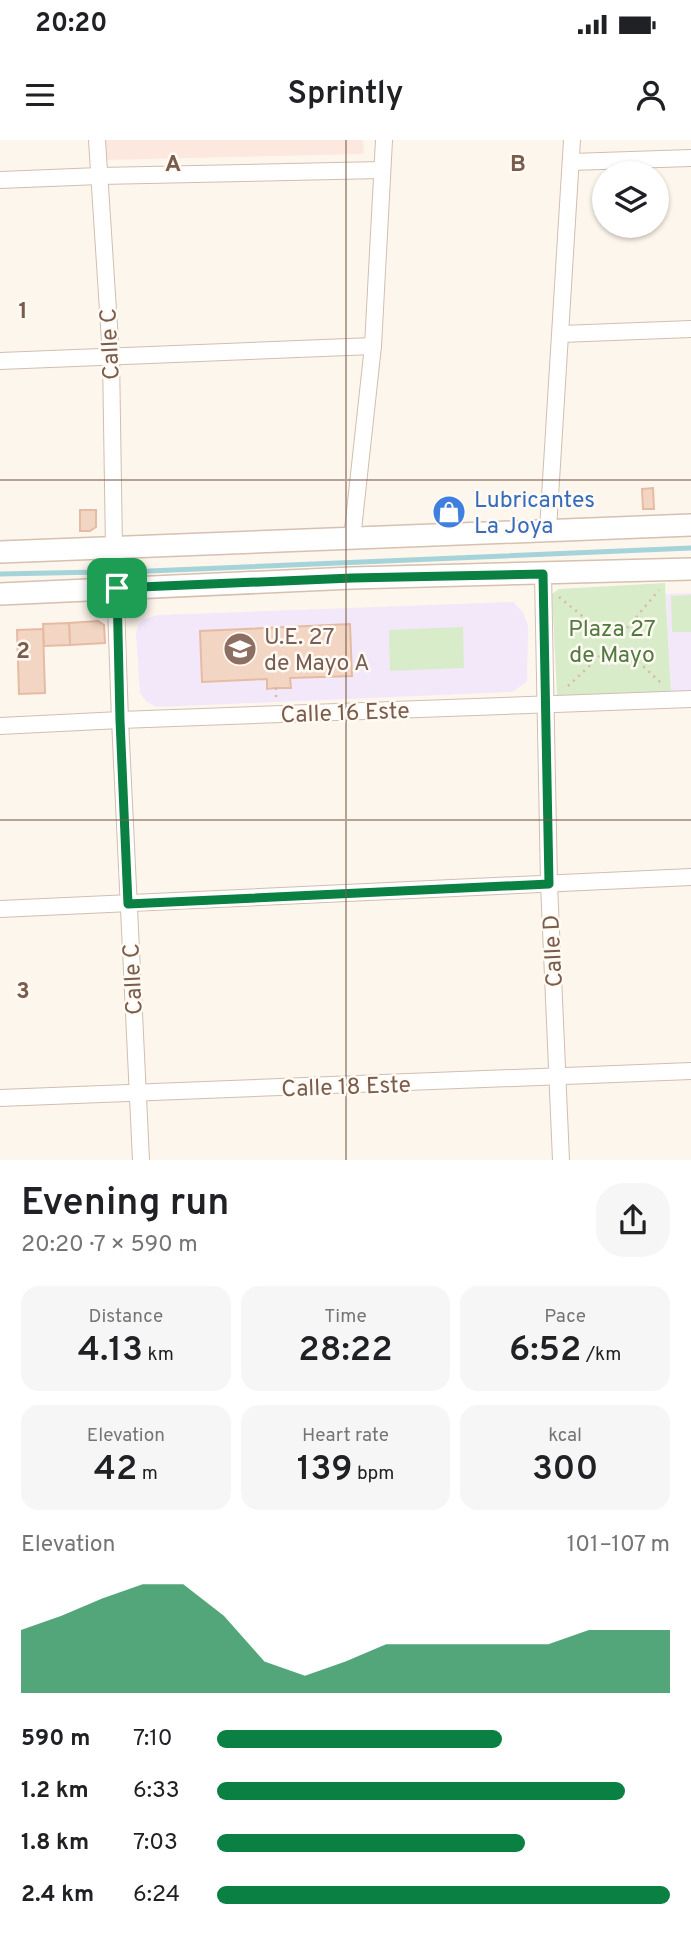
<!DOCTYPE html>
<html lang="en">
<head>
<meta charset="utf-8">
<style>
	:root { --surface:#fff; --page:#f6f6f6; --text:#202124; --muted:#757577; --accent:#0b8043 }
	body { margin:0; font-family:Overpass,sans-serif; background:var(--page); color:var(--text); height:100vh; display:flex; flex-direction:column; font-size:26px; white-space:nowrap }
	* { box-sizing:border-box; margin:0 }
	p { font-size:23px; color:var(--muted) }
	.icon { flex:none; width:38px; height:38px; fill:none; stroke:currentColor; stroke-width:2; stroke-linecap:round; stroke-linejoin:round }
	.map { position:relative; height:1020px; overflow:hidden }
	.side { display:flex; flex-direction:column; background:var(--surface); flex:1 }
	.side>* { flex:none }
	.controls { position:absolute; left:592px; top:21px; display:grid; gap:14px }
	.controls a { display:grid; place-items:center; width:77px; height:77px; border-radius:50%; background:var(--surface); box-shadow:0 2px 5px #0004; font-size:35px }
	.pin { position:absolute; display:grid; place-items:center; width:60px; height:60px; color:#fff; margin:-30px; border-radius:14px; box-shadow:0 4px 10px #0006 }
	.round { display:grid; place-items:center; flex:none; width:74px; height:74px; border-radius:28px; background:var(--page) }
	.head { display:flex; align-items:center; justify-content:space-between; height:119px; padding:0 21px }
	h1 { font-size:38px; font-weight:600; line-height:52px }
	.metrics { display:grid; grid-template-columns:repeat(3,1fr); gap:10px; height:119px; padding:7px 21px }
	.metrics div { display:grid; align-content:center; border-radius:18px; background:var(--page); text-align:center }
	.metrics b { font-size:35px; font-weight:600 }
	.metrics small { font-size:19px; font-weight:400 }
	.metrics p { font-size:19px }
	.chart { height:196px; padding:14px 21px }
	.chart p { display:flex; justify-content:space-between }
	.chart svg { width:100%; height:126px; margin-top:7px; fill:var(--accent); opacity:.7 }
	ul { padding:0 21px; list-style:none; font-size:23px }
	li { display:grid; grid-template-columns:112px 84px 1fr; align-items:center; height:52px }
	li i { height:18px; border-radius:9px; background:var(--accent) }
	.status { display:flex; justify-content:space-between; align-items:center; height:49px; padding:0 35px; background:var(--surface); direction:ltr }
	.status svg { height:19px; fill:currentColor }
	header { display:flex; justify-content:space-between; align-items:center; height:91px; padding:0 21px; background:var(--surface); font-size:32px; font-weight:600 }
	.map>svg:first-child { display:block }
	.commercial { fill:#fde8e0 }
	.education { fill:#f3e8fa }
	.green { fill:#d8ecc9 }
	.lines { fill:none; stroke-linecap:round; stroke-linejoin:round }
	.stream { stroke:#a5d3da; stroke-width:5 }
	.building { fill:#f3d5c3; stroke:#e6bba3; stroke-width:2 }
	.street-casing { stroke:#d1beb0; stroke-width:18 }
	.secondary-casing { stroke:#d6c0b0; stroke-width:24 }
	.path { stroke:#d9b8a5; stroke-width:2.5; stroke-dasharray:2 5; stroke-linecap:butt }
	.street { stroke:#fff; stroke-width:16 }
	.secondary { stroke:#fff; stroke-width:21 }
	.route-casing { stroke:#fff; stroke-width:14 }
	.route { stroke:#0b8043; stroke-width:9 }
	.grid { fill:none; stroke:#7a5c4d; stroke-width:2; stroke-opacity:0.55 }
	.labels { text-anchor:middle; stroke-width:5; stroke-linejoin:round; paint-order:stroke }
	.street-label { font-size:23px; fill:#7a5c4d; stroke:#fffaf3 }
	.shop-label { font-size:23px; fill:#366cbe; stroke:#fffaf3; text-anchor:start }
	.park-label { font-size:23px; fill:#537a41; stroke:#fffaf3 }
	.education-label { font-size:23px; fill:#785e54; stroke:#fffaf3; text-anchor:start }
	.grid-label { font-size:23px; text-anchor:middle; font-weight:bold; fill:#7a5c4d; stroke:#fffaf3; stroke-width:5; stroke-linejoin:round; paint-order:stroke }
</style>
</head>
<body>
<div class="status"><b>20:20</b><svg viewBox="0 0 49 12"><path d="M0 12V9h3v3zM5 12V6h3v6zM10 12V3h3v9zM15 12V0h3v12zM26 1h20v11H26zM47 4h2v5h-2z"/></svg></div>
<header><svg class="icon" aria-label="menu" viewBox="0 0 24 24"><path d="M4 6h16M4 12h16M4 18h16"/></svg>Sprintly<svg class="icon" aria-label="person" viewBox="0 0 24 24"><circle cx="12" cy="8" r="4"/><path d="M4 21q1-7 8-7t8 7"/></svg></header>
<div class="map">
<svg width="691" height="1020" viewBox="0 0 691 1020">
	<rect width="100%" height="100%" fill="#fdf6ec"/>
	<path class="commercial" d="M 103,0 L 363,0 L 364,14 L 104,20 Z"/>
	<g class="education">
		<path d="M 691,453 L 691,553 L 671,554 L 666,454 Z"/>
		<path d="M 513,462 L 523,472 L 528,486 L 527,542 L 512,552 L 157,567 L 147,562 L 140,553 L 136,494 L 138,485 L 144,479 L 158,475 Z"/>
	</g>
	<g class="green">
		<path d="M 665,443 L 671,554 L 564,560 L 557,555 L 552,454 L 559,449 Z"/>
		<path d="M 691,455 L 691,492 L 672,492 L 671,456 Z"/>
		<path d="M 463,487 L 464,528 L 390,531 L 389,490 Z"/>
	</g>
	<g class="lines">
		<path class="stream" d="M 0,434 L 149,431 L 691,408"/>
	</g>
	<g class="building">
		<path d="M 653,348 L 654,369 L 643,369 L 642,349 Z"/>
		<path d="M 456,363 L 457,380 L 442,381 L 441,364 Z"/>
		<path d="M 80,370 L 96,370 L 96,387 L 90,391 L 80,391 Z"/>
		<path d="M 98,481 L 104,485 L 105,503 L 70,505 L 69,483 Z"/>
		<path d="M 69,483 L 70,505 L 44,506 L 43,484 Z"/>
		<path d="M 350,484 L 352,536 L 290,538 L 291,548 L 276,548 L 267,549 L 267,539 L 202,542 L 200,491 Z"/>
		<path d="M 43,489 L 45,553 L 19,554 L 17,490 Z"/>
	</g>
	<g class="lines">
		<defs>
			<g id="street">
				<path d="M 97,0 L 111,217 L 114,409 L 120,580 L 141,1020"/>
				<path d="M 571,22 L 691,18"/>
				<path d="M 0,40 L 99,36 L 382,30"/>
				<path d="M 561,194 L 691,189"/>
				<path d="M 0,221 L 373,206"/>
				<path d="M 548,389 L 572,0"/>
				<path d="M 352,399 L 373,206 L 384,0"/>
				<path d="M 543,434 L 549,744 L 561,1020"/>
				<path d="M 0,586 L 120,580 L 691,559"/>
				<path d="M 0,769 L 691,737"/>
				<path d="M 0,958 L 691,931"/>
			</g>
			<g id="secondary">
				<path d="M 0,412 L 691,385"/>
				<path d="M 0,454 L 352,438 L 691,429"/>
			</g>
		</defs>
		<use href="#street" class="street-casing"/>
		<use href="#secondary" class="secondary-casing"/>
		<g class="path">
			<path d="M 559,457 L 597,488"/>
			<path d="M 627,488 L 659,450"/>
			<path d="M 628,512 L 661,543"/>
			<path d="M 568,546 L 601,515"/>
			<path d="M 276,548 L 276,557"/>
		</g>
		<use href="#street" class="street"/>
		<use href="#secondary" class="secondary"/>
	</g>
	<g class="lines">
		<defs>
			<path id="route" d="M 543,434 L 549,744 L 128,764 L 120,580 L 117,448 L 352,438 Z"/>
		</defs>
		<use href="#route" class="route-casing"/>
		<use href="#route" class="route"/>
	</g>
	<path class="grid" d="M 346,0 L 346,1020M 0,340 L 691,340M 0,680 L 691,680"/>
	<defs>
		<symbol id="shop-disc" viewBox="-11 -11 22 22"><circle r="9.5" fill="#3f7fe0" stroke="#fffaf3"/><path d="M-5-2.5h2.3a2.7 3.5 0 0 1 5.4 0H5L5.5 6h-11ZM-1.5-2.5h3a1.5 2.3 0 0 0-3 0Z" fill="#fff"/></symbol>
		<symbol id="school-disc" viewBox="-11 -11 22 22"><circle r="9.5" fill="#8d6e63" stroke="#fffaf3"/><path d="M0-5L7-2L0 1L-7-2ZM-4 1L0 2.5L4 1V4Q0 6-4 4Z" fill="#fff"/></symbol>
	</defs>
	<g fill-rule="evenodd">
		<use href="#shop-disc" x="430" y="353" width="38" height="38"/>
		<use href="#school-disc" x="221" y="490" width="38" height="38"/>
	</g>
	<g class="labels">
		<g class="street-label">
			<text transform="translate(109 204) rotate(-93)" y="8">Calle C</text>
			<text transform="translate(345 572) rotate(-2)" y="8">Calle 16 Este</text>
			<text transform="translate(552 811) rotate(-93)" y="8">Calle D</text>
			<text transform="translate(132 839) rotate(-93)" y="8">Calle C</text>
			<text transform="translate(346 946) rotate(-2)" y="8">Calle 18 Este</text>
		</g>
		<g class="shop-label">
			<text x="474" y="367">Lubricantes<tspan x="474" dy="26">La Joya</tspan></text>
		</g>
		<g class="park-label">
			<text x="612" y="496">Plaza 27<tspan x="612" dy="26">de Mayo</tspan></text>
		</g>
		<g class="education-label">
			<text x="264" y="504">U.E. 27<tspan x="264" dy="26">de Mayo A</tspan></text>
		</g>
	</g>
	<g class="grid-label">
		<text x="173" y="31">A</text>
		<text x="518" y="31">B</text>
		<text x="23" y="178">1</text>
		<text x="23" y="518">2</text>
		<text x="23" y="858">3</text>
	</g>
</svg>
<div class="controls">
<a><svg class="icon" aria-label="layers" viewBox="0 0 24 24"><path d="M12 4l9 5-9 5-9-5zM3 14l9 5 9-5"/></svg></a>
</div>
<div class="pin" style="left:117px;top:448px;background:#1e9e55"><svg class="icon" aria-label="arrive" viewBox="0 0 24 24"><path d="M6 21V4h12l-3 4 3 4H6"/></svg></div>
</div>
<section class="side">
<div class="head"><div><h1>Evening run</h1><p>20:20 · 7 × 590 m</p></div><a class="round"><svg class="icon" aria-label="share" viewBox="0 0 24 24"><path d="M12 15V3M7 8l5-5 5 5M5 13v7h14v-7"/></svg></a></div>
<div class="metrics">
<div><p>Distance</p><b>4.13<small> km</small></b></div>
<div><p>Time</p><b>28:22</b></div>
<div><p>Pace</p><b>6:52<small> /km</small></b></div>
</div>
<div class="metrics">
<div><p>Elevation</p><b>42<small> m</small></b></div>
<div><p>Heart rate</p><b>139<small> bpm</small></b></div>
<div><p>kcal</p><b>300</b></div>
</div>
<div class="chart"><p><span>Elevation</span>101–107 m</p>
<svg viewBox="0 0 160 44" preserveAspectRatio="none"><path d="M0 44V22L10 17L20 11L30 6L40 6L50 17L60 33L70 38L80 33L90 27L100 27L110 27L120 27L130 27L140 22L150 22L160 22V44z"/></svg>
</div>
<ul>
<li><b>590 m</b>7:10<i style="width:63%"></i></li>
<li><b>1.2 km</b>6:33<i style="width:90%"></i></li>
<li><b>1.8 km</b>7:03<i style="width:68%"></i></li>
<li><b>2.4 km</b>6:24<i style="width:100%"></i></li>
</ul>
</section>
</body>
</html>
